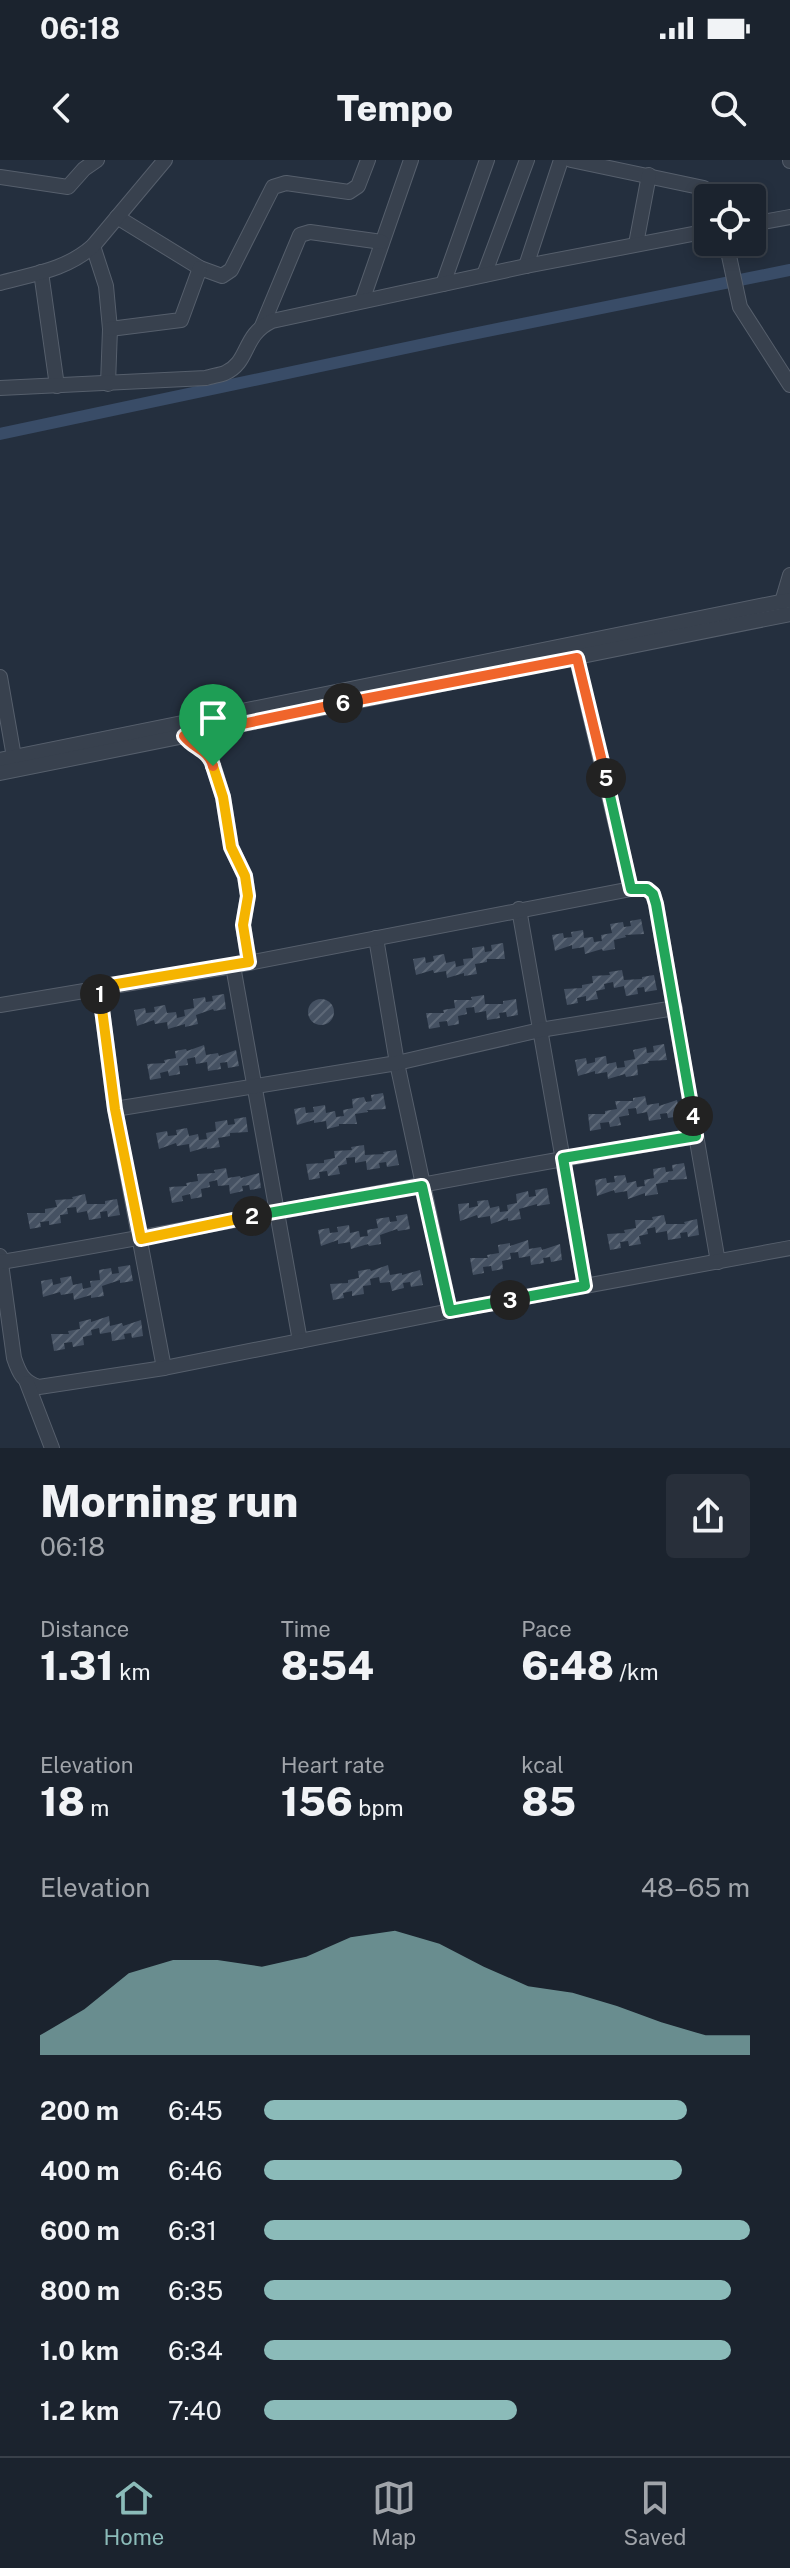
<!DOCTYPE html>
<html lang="en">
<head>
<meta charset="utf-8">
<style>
	:root { --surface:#1b232e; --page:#282f3a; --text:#f1f3f6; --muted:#a0a4aa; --line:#39404a; --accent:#8bbbb9 }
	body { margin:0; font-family:"Public Sans",sans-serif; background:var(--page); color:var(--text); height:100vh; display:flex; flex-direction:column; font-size:30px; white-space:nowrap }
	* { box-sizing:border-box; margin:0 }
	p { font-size:26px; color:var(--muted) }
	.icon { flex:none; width:44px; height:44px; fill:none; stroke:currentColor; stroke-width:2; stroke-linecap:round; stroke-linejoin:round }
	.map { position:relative; height:1288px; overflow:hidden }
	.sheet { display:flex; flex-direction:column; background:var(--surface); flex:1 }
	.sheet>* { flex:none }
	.tools { position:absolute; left:694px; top:24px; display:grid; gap:16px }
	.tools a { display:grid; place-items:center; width:72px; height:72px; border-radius:8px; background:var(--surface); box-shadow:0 4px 12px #0003,0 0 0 2px var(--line); font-size:40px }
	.pin { position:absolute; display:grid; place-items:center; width:68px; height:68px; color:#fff; margin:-82px -34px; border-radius:50% 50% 50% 0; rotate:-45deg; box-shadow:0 0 8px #0007 }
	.pin .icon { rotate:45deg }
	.km { position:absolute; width:40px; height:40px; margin:-20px; border-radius:50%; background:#222; color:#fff; font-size:22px; line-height:40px; text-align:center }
	.round { display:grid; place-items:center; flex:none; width:84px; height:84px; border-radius:8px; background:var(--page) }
	.summary { display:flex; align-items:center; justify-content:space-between; height:136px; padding:0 40px }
	h1 { font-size:44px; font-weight:800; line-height:60px }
	.metrics { display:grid; grid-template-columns:repeat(3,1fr); gap:12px; height:136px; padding:8px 40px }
	.metrics div { display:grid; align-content:center }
	.metrics b { font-size:40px; font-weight:800 }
	.metrics small { font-size:22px; font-weight:400 }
	.metrics p { font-size:22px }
	.chart { height:224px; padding:16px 40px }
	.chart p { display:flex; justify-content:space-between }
	.chart svg { width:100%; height:144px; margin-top:8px; fill:var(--accent); opacity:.7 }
	ul { padding:0 40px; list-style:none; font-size:26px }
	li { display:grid; grid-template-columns:128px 96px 1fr; align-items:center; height:60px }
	li i { height:20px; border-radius:10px; background:var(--accent) }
	.status { display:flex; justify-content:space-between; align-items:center; height:56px; padding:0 40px; background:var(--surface); direction:ltr }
	.status svg { height:22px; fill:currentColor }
	header { display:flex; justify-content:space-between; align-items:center; height:104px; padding:0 40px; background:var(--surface); font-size:36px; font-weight:800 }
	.tabs { display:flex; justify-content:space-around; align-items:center; height:112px; border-top:2px solid var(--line); background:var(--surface); font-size:22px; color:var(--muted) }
	.tabs a { display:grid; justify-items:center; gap:4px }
	.tabs .selected { color:var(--accent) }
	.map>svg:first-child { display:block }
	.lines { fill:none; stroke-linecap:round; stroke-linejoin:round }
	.canal { stroke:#394c67; stroke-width:12 }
	.building { fill:url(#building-hatch) }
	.minor-casing { stroke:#565f6c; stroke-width:16 }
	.minor { stroke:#38414e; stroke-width:14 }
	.split-1-casing { stroke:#fff; stroke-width:16 }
	.split-2-casing { stroke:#fff; stroke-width:16 }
	.split-3-casing { stroke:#fff; stroke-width:16 }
	.split-4-casing { stroke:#fff; stroke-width:16 }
	.split-5-casing { stroke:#fff; stroke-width:16 }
	.split-6-casing { stroke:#fff; stroke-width:16 }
	.split-7-casing { stroke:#fff; stroke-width:16 }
	.split-1 { stroke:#f5b400; stroke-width:10 }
	.split-2 { stroke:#f5b400; stroke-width:10 }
	.split-3 { stroke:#22a559; stroke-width:10 }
	.split-4 { stroke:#22a559; stroke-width:10 }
	.split-5 { stroke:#22a559; stroke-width:10 }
	.split-6 { stroke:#f0652b; stroke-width:10 }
	.split-7 { stroke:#f0652b; stroke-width:10 }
</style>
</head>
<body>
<div class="status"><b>06:18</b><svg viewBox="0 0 49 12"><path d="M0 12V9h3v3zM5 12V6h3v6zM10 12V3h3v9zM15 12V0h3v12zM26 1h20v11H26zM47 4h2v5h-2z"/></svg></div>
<header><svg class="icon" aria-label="back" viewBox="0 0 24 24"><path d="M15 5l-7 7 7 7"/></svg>Tempo<svg class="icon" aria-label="search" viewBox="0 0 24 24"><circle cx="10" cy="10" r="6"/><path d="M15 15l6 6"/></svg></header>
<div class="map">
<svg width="790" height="1288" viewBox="0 0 790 1288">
	<defs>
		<pattern id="building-hatch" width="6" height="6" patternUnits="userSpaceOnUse" patternTransform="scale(2)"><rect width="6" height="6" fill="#455162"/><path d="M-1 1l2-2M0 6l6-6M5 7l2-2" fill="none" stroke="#5d6877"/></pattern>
	</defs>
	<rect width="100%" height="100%" fill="#242f3e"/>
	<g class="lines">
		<path class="canal" d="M 0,274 L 448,179 L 790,110"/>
	</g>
	<g class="building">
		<path d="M 641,759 L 644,774 L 625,775 L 626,777 L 614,780 L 615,789 L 603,791 L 602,789 L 585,794 L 584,787 L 572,789 L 572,785 L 555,791 L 552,775 L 563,773 L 564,778 L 572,777 L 571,772 L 583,770 L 584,778 L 593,777 L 594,782 L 602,781 L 601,775 L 612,773 L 610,764 L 623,762 L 624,767 L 631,766 L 630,761 Z"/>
		<path d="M 503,783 L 505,799 L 487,799 L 487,802 L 475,804 L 477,814 L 464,816 L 464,813 L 447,818 L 446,811 L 434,813 L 433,810 L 416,815 L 413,799 L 425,797 L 426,803 L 434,801 L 433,796 L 444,794 L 446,803 L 455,801 L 456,807 L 464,805 L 463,799 L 473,798 L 472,788 L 484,786 L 485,792 L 492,791 L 491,785 Z"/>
		<path d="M 622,810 L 624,820 L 642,819 L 642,817 L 654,815 L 657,830 L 645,832 L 644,827 L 637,828 L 638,834 L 626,836 L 624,826 L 614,828 L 613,822 L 604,824 L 605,829 L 596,831 L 598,839 L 586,841 L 586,836 L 577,838 L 578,843 L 567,845 L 564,829 L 582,828 L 582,825 L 593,823 L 592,816 L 610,815 L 609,812 Z"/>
		<path d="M 224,834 L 226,849 L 214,851 L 213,849 L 196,855 L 198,864 L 185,867 L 185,864 L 168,869 L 167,862 L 155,864 L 154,860 L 137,866 L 134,850 L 145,848 L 146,853 L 155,852 L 154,847 L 165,845 L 167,853 L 176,852 L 177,858 L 185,856 L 184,850 L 194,848 L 193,839 L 205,837 L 206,842 L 213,841 L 212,836 Z"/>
		<path d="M 484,835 L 485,844 L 503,844 L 503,841 L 516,839 L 518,855 L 507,857 L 506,852 L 499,853 L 500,858 L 487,860 L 486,851 L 475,853 L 474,847 L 466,848 L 467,854 L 458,856 L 459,864 L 448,866 L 447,861 L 439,862 L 440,867 L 429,869 L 426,853 L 444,853 L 443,850 L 455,848 L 454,840 L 472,840 L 471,837 Z"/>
		<circle cx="321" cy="852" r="13"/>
		<path d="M 664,884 L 667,900 L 648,901 L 649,903 L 637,905 L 638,915 L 626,917 L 625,914 L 608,919 L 607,912 L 595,914 L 595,911 L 578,916 L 575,900 L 586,898 L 587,904 L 595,902 L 595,898 L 606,896 L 607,904 L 616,902 L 617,908 L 625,907 L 624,901 L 635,899 L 633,890 L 646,887 L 647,893 L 654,892 L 653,886 Z"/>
		<path d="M 204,885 L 206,895 L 218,893 L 219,896 L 236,890 L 239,906 L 228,908 L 227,902 L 220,903 L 221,909 L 208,911 L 207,902 L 196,904 L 195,897 L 187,899 L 188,905 L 179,906 L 180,914 L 169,916 L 168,911 L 160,913 L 161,918 L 150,920 L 147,904 L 165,903 L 164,900 L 176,898 L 175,891 L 186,889 L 187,891 Z"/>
		<path d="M 383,933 L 386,949 L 367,950 L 368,952 L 355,954 L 357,964 L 339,964 L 339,966 L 327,969 L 326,961 L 314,963 L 314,960 L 297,965 L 294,949 L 305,947 L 306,953 L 314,952 L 313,947 L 325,945 L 326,953 L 335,951 L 336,957 L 344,956 L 343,950 L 353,948 L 352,939 L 364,937 L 366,942 L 372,941 L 371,935 Z"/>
		<path d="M 645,936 L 647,945 L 659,943 L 659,946 L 677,940 L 680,956 L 668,958 L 667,953 L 660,954 L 661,959 L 649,961 L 647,952 L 637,954 L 636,948 L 628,949 L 629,955 L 619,957 L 621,965 L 610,967 L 609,962 L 600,963 L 601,969 L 590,971 L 588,954 L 605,954 L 605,951 L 617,949 L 615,941 L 633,941 L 633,938 Z"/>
		<path d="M 246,957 L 248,972 L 230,973 L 230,976 L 218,978 L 220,987 L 207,989 L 207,987 L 190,992 L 189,984 L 177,986 L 176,983 L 159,989 L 156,973 L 167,971 L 168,976 L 177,975 L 176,970 L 187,968 L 189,976 L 198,974 L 199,980 L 207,979 L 206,973 L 216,971 L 215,962 L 227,960 L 228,965 L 235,964 L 234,959 Z"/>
		<path d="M 364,985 L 365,995 L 384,994 L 383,992 L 396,990 L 399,1005 L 387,1007 L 386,1002 L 379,1003 L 380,1008 L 367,1010 L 366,1001 L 355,1003 L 355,997 L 346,998 L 347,1004 L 338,1006 L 340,1014 L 328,1016 L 327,1011 L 319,1012 L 320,1018 L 309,1020 L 306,1004 L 324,1003 L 324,1000 L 335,998 L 334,991 L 352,990 L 351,987 Z"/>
		<path d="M 684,1003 L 687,1019 L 668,1020 L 668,1022 L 656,1024 L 658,1034 L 645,1036 L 645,1033 L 628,1039 L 627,1031 L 615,1033 L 614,1030 L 597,1036 L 595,1020 L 606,1018 L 607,1023 L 615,1022 L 614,1016 L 625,1015 L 627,1023 L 636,1021 L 637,1027 L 645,1026 L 644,1020 L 654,1018 L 653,1009 L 665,1007 L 666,1012 L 673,1011 L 672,1005 Z"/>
		<path d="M 226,1008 L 228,1018 L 240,1016 L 241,1018 L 259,1013 L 261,1028 L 250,1030 L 249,1025 L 242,1026 L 243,1031 L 230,1034 L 229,1025 L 218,1026 L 217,1020 L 209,1022 L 210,1027 L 201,1029 L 202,1037 L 191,1039 L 190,1034 L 182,1036 L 183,1041 L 172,1043 L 169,1027 L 187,1026 L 186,1023 L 198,1021 L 197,1014 L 215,1013 L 214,1010 Z"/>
		<path d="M 547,1028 L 550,1044 L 537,1046 L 537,1044 L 519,1049 L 521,1059 L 508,1061 L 508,1058 L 491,1064 L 490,1056 L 478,1058 L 477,1055 L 460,1061 L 458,1044 L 469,1043 L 469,1048 L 478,1046 L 477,1041 L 488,1040 L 490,1048 L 499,1046 L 500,1052 L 508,1051 L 507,1045 L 517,1043 L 516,1034 L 528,1031 L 529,1037 L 536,1036 L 535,1030 Z"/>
		<path d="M 85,1034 L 87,1044 L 105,1044 L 105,1041 L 117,1039 L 120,1055 L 108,1057 L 107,1051 L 100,1052 L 101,1058 L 89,1060 L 87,1051 L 77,1053 L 76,1047 L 67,1048 L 68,1054 L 60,1055 L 61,1063 L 49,1065 L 49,1061 L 40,1062 L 41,1067 L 30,1069 L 27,1053 L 45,1053 L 45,1049 L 57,1047 L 55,1040 L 73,1039 L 72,1037 Z"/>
		<path d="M 407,1054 L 410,1069 L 398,1071 L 397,1069 L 380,1075 L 381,1084 L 369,1086 L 368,1084 L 351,1089 L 350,1082 L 338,1084 L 338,1080 L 321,1086 L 318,1070 L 329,1068 L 330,1073 L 338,1072 L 337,1067 L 349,1065 L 350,1073 L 359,1071 L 360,1077 L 368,1076 L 367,1070 L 378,1068 L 376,1059 L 389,1057 L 390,1062 L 397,1061 L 396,1056 Z"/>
		<path d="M 664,1055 L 666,1064 L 685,1064 L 684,1062 L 697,1059 L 699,1075 L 688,1077 L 687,1072 L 680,1073 L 681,1078 L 668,1080 L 667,1071 L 656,1073 L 655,1067 L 647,1069 L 648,1074 L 639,1076 L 641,1084 L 629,1086 L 628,1081 L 620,1082 L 621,1088 L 610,1090 L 607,1074 L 625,1073 L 624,1070 L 636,1068 L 635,1060 L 653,1060 L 652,1057 Z"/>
		<path d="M 528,1080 L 529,1089 L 541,1087 L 542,1090 L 560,1084 L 562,1100 L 551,1102 L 550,1097 L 543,1098 L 544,1103 L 531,1105 L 530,1096 L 519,1098 L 518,1092 L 510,1093 L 511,1099 L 502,1101 L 503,1109 L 492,1111 L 491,1106 L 483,1107 L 484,1113 L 473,1115 L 470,1098 L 488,1098 L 487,1095 L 499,1093 L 498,1085 L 510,1083 L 510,1086 Z"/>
		<path d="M 130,1105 L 133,1121 L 120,1123 L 120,1120 L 102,1126 L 104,1136 L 91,1138 L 91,1135 L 74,1140 L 73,1133 L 61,1135 L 60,1132 L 43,1137 L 41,1121 L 52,1119 L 53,1125 L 61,1123 L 60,1118 L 71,1116 L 73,1125 L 82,1123 L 83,1129 L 91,1127 L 90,1121 L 100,1120 L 99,1110 L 111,1108 L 112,1114 L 119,1113 L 118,1107 Z"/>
		<path d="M 388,1105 L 390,1115 L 402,1113 L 402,1115 L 420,1110 L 423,1125 L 411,1127 L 410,1122 L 403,1123 L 404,1128 L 392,1131 L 390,1122 L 380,1123 L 379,1117 L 370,1119 L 371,1125 L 363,1126 L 364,1134 L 352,1136 L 352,1131 L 343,1133 L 344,1138 L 333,1140 L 330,1124 L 348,1123 L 348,1120 L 359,1118 L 358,1111 L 370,1109 L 371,1111 Z"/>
		<path d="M 109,1156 L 110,1166 L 122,1163 L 123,1166 L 141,1160 L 143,1176 L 132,1178 L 131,1173 L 124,1174 L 125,1179 L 112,1181 L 111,1172 L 100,1174 L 99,1168 L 91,1170 L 92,1175 L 83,1177 L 84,1185 L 73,1187 L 72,1182 L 64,1183 L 65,1189 L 54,1191 L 51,1174 L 69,1174 L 68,1171 L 80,1169 L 79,1162 L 91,1159 L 91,1162 Z"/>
	</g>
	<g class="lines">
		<defs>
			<g id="minor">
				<path d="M 571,0 L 704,28 L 713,38"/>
				<path d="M 790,0 L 790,1"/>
				<path d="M 0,17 L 68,27 L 84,9 L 97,0"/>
				<path d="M 117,57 L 200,108 L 222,116 L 231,110 L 273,27 L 286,23 L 349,32 L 358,26 L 368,0"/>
				<path d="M 752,64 L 790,57"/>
				<path d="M 726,82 L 740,147 L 790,225"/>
				<path d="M 636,84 L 649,15"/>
				<path d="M 93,86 L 106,126 L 110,169 L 108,224"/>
				<path d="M 526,106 L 561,0"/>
				<path d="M 41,112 L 57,226"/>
				<path d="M 484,115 L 527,0"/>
				<path d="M 0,123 C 33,114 66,110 93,86 L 165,0"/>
				<path d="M 443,124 L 487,0"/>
				<path d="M 362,141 L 411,0"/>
				<path d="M 262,166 L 300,75 L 310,72 L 382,82"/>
				<path d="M 110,169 L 181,160 L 200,108"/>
				<path d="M 0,228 L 206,218 C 212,216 220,215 225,213 C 250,202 242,175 272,161 L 526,106 L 708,71"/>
				<path d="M 782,442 L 790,415"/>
				<path d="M 575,491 L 631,729"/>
				<path d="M 0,517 L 14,597"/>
				<path d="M 184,576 C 192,586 205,588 211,598 L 223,637 L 231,687 L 245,716 L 248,736 L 243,765 L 249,802"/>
				<path d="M 0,600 L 790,440"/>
				<path d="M 0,613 L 790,454"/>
				<path d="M 519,749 L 585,1126"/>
				<path d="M 376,778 L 397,903 L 450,1151"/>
				<path d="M 233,806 L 300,1181"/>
				<path d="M 99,827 L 115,949 L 164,1208"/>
				<path d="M 0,845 L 233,806 L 631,729 L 647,729 L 653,734 L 656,744 L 718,1102"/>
				<path d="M 115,949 L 397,903 L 540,870 L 675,848"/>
				<path d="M 0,1096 L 14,1198 C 19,1213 23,1222 39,1227 L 164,1208 L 450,1151 L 790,1088"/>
				<path d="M 1,1102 C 233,1063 464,1014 696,976"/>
				<path d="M 27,1223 L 52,1288"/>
			</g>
		</defs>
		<use href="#minor" class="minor-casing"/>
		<use href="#minor" class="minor"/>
	</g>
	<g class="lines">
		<defs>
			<path id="split-1" d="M 100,834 L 99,827 L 249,802 L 243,765 L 248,736 L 245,716 L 231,687 L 223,637 L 213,606"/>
			<path id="split-2" d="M 100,834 L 115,949 L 141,1079 L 252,1056"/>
			<path id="split-3" d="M 252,1056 L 422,1026 L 450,1151 L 510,1140"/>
			<path id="split-4" d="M 510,1140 L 585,1126 L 563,998 L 696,976 L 693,956"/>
			<path id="split-5" d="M 606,618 L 631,729 L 647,729 L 653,734 L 656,744 L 693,956"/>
			<path id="split-6" d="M 343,543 L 577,498 L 606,618"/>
			<path id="split-7" d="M 213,606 C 209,590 194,589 184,576 L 343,543"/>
		</defs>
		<use href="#split-1" class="split-1-casing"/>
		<use href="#split-2" class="split-2-casing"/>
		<use href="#split-3" class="split-3-casing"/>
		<use href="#split-4" class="split-4-casing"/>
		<use href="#split-5" class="split-5-casing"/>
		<use href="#split-6" class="split-6-casing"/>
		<use href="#split-7" class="split-7-casing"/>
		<use href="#split-1" class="split-1"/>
		<use href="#split-2" class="split-2"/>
		<use href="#split-3" class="split-3"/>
		<use href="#split-4" class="split-4"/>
		<use href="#split-5" class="split-5"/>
		<use href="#split-6" class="split-6"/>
		<use href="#split-7" class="split-7"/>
	</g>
</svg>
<div class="tools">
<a><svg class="icon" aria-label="locate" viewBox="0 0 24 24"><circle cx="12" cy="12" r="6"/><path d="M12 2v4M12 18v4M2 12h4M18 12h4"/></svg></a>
</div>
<div class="pin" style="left:213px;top:606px;background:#1e9e55"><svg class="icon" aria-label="arrive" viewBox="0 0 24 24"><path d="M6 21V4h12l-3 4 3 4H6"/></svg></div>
<b class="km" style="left:100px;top:834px">1</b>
<b class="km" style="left:252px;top:1056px">2</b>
<b class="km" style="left:510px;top:1140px">3</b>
<b class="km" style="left:693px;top:956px">4</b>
<b class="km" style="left:606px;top:618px">5</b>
<b class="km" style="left:343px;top:543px">6</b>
</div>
<section class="sheet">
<div class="summary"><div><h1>Morning run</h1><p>06:18</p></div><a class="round"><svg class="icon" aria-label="share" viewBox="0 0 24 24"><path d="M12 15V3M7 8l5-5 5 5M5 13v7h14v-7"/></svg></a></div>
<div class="metrics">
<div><p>Distance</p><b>1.31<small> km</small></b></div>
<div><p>Time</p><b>8:54</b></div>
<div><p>Pace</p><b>6:48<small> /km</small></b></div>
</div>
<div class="metrics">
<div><p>Elevation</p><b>18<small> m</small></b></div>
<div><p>Heart rate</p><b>156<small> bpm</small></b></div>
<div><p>kcal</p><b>85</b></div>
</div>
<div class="chart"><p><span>Elevation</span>48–65 m</p>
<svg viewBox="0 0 160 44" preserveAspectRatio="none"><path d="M0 44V38L10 30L20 19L30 15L40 15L50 17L60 14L70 8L80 6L90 10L100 17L110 23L120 25L130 29L140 34L150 38L160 38V44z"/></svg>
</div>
<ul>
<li><b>200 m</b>6:45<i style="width:87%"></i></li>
<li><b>400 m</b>6:46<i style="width:86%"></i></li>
<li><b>600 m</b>6:31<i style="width:100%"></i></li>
<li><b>800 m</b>6:35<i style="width:96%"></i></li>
<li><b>1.0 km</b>6:34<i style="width:96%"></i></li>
<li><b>1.2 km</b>7:40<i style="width:52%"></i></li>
</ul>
</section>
<nav class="tabs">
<a class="selected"><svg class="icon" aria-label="home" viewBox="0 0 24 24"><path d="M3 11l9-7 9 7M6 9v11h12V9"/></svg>Home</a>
<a><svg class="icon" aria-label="map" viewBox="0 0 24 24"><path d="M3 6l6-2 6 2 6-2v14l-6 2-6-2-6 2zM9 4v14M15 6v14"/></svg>Map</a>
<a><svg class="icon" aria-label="saved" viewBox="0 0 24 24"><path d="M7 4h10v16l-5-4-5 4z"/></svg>Saved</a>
</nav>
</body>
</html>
